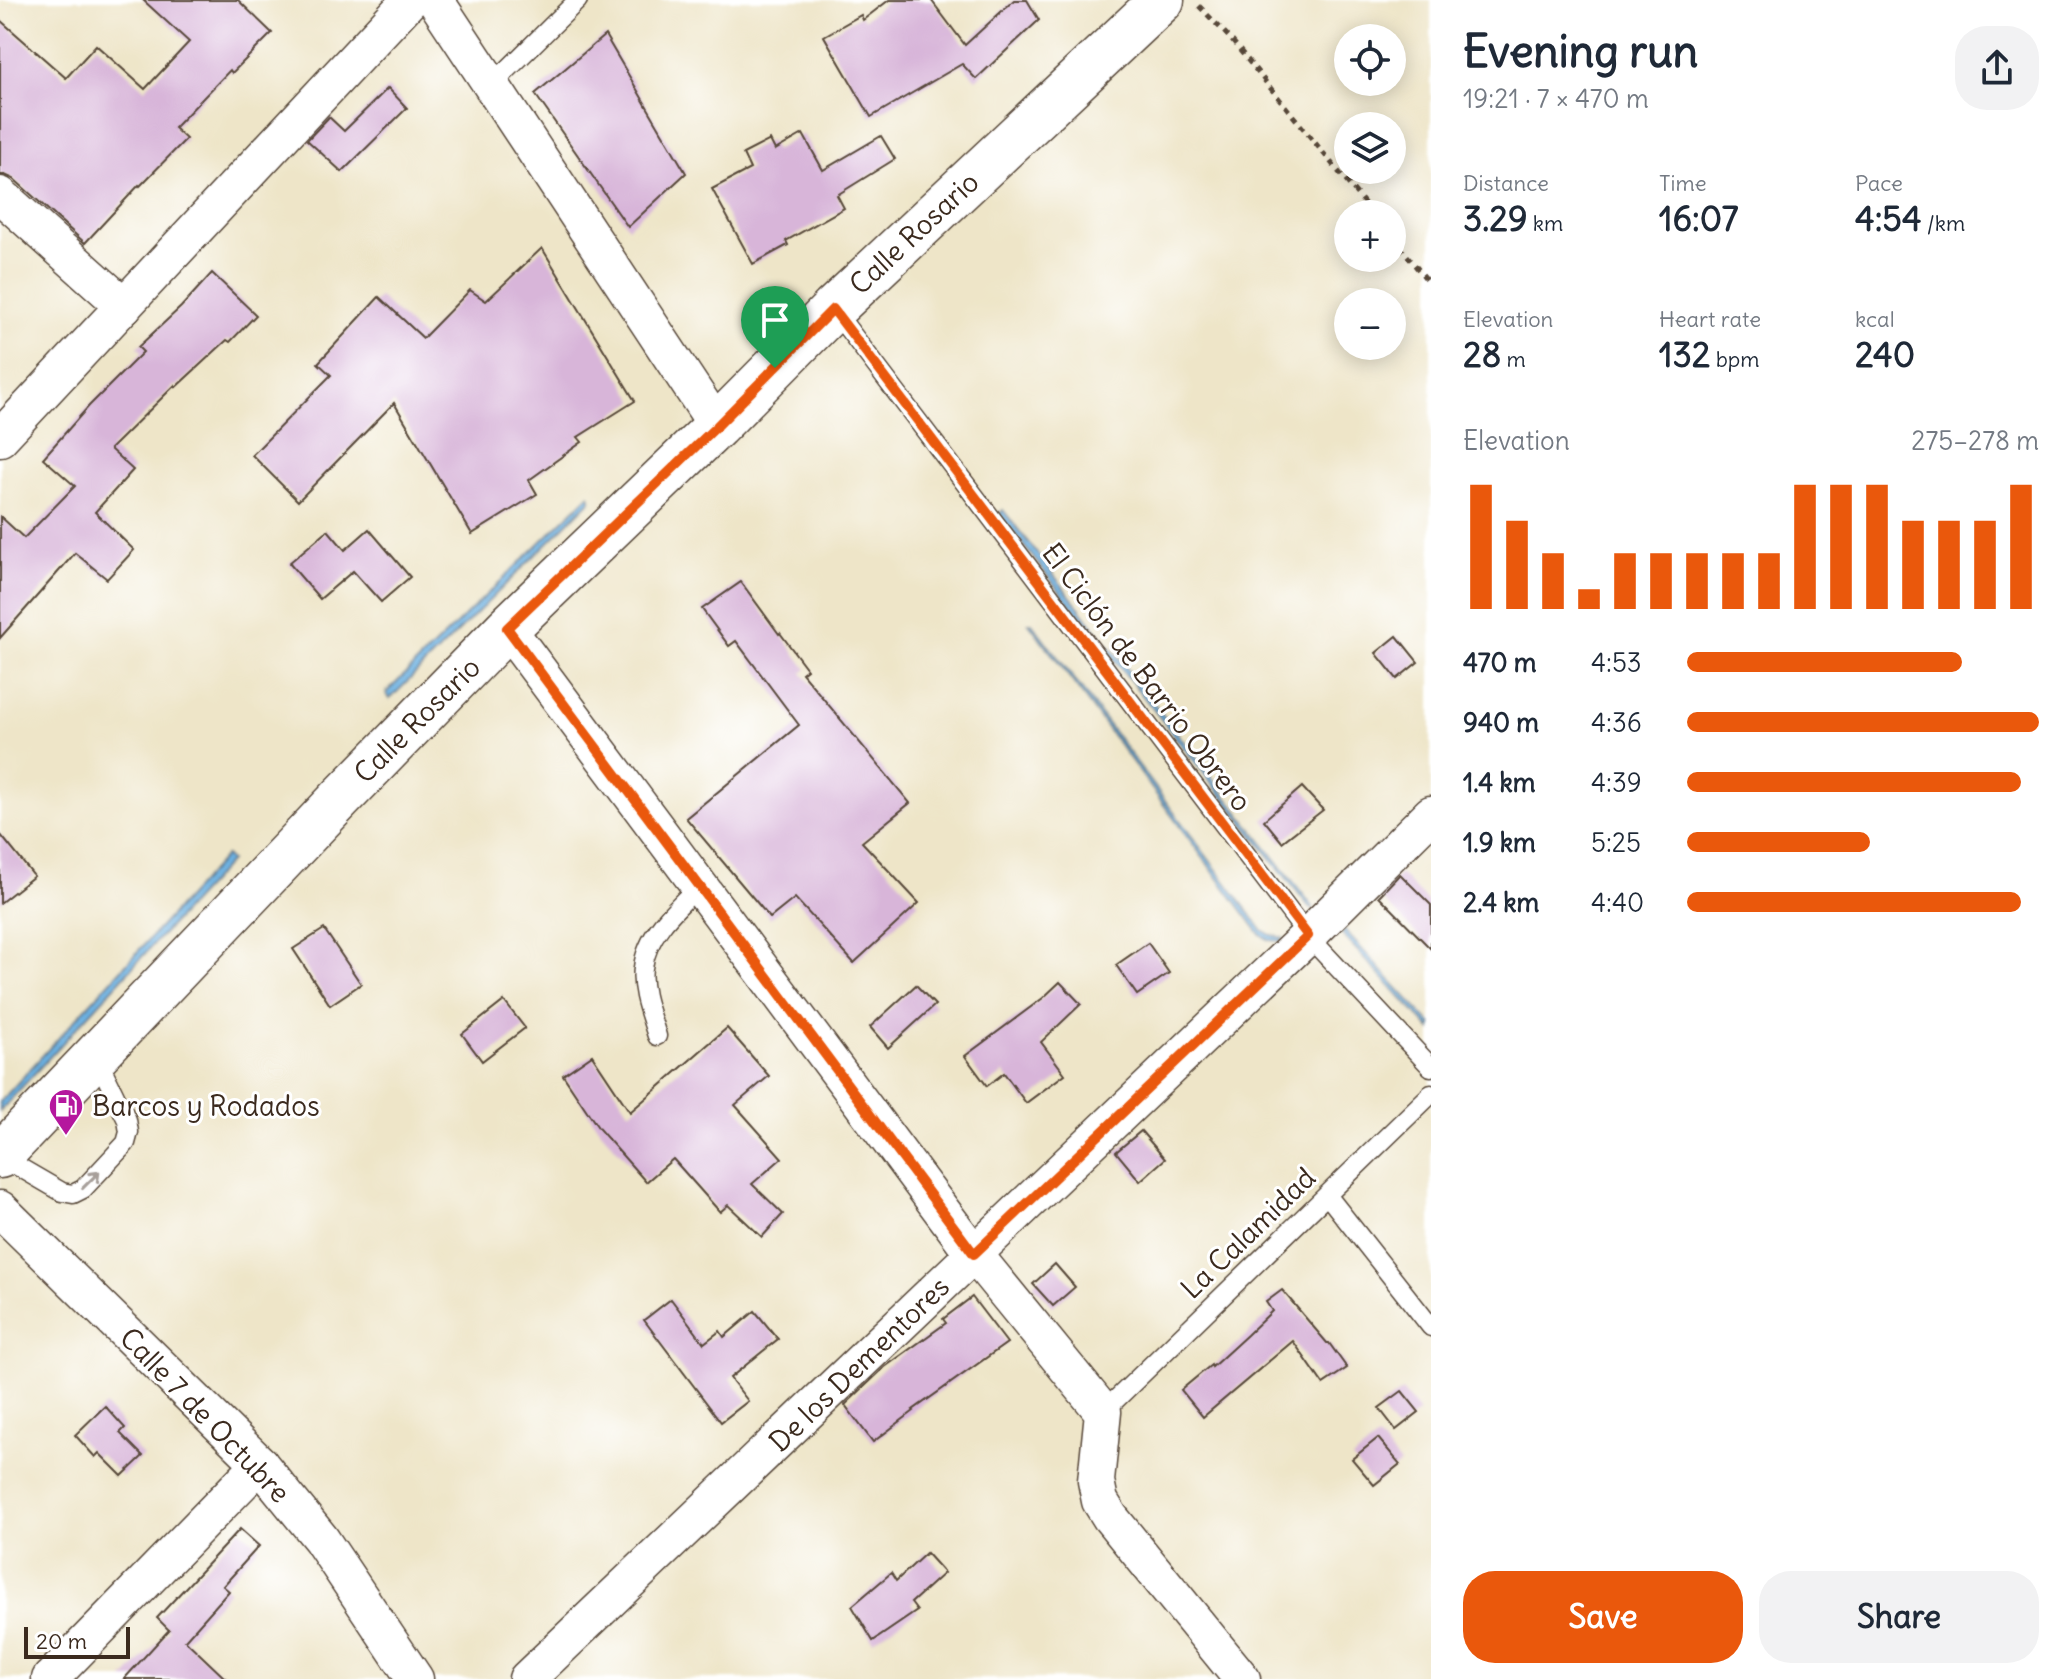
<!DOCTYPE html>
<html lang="en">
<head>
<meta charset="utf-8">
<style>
	:root { --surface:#fff; --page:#f2f2f3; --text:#1f2937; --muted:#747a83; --accent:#ea580c }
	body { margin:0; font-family:Delius,sans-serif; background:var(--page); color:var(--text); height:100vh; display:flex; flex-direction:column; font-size:30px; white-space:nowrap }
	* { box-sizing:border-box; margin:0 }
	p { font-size:26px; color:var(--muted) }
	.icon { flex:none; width:44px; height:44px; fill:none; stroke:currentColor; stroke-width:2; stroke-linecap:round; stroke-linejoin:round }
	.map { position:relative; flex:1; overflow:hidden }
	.details { display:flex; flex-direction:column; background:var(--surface); width:640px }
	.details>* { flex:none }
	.tools { position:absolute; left:1334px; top:24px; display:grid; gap:16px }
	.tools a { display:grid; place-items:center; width:72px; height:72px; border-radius:50%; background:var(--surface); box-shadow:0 4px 20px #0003; font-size:40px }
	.scale { position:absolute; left:24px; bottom:20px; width:106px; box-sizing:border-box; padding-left:8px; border:4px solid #3b2a1e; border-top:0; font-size:22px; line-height:28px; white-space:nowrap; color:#3b2a1e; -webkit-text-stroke:6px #fff; paint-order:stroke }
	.pin { position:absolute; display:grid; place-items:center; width:68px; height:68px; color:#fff; margin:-82px -34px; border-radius:50% 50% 50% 0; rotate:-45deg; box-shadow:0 0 8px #0007 }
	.pin .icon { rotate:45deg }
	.round { display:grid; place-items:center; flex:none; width:84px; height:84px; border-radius:32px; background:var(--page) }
	.headline { display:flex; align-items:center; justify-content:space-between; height:136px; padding:0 32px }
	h1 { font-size:44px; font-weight:800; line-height:60px }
	.figures { display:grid; grid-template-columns:repeat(3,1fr); gap:12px; height:136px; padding:8px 32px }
	.figures div { display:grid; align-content:center }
	.figures b { font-size:34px; font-weight:800 }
	.figures small { font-size:22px; font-weight:400 }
	.figures p { font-size:22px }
	.chart { height:224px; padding:16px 32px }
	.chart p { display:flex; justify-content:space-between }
	.chart svg { width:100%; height:144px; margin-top:8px; stroke:var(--accent); stroke-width:6 }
	.button { display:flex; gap:16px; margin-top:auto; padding:16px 32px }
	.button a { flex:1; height:92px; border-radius:32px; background:var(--accent); color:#fff; font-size:32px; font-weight:800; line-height:92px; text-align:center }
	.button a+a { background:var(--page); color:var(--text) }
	ul { padding:0 32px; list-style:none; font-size:26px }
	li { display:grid; grid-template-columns:128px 96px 1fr; align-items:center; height:60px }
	li i { height:20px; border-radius:10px; background:var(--accent) }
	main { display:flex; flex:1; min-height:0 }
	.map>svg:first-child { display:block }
	.water { fill:#6cb1e2; stroke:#546e80; stroke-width:2 }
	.building { fill:#d8b5d9 }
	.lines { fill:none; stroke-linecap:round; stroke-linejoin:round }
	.lane-casing { stroke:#564638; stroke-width:21 }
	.street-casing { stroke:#564638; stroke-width:39 }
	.primary-casing { stroke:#564638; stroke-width:47 }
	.path { stroke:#564638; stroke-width:5; stroke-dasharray:6 6; stroke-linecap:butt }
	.lane { stroke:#fff; stroke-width:18 }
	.street { stroke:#fff; stroke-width:36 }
	.primary { stroke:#fff; stroke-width:44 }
	.oneway { stroke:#a79f9a }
	.route-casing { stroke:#fff; stroke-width:16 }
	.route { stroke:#ea580c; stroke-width:10 }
	.labels { text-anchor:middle; stroke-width:6; stroke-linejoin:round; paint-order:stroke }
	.street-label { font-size:28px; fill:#3b2a1e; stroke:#fff }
	.poi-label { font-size:28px; fill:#3b2a1e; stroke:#fff; text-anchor:start }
</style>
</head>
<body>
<main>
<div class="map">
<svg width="1431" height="1679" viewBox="0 0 1431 1679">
	<rect width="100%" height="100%" fill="#fff"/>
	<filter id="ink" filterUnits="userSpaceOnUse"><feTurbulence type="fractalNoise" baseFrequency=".0125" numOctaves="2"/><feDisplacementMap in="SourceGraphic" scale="16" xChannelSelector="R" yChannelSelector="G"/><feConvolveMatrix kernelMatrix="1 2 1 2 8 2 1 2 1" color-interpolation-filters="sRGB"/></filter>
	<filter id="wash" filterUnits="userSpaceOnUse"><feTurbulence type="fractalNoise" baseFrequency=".006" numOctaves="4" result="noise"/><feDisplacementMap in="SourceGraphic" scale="32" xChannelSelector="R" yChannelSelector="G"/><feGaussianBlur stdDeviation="1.8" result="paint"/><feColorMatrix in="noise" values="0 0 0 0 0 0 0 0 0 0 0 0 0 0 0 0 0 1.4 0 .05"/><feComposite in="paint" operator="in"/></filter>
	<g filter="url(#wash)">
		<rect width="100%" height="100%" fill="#eee5c8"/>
		<g class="water">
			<path d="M 589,495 L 591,500 L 390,699 L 386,693 Z"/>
			<path d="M 1003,510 L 1313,907 L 1311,909 L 999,514 Z"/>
			<path d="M 1029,623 L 1032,623 L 1262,930 L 1271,935 L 1283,938 L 1281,941 L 1269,940 L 1259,933 Z"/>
			<path d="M 225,856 L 230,861 L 0,1111 L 0,1102 Z"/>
			<path d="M 1344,930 L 1431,1024 L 1431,1030 L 1342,934 Z"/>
		</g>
		<g id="blocks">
			<g class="building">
				<path d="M 143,0 L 238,0 L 272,33 L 232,73 L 230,70 L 174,128 L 186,139 L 140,186 L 139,185 L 85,243 L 14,179 L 5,175 L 0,175 L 0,20 L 66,78 L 96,45 L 145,89 L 189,42 Z"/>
				<path d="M 889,0 L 931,0 L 965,45 L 1014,0 L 1027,0 L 1039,20 L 976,79 L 962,64 L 871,117 L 824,36 L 861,15 L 863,20 Z"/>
				<path d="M 605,35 L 686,173 L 628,227 L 535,94 Z"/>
				<path d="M 388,88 L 407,108 L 342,172 L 307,140 L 329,117 L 344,131 Z"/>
				<path d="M 803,134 L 823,170 L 881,136 L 895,159 L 837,195 L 844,208 L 786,241 L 788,245 L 753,264 L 712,189 L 750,169 L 743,154 L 770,140 L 775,150 Z"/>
				<path d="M 542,248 L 635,401 L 578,437 L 582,442 L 529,480 L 537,494 L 472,534 L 394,403 L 298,501 L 252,455 L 331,375 L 318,363 L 379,297 L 423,338 L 470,290 L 486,301 Z"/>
				<path d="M 212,273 L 256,315 L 230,342 L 227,340 L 176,387 L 175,385 L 110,449 L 133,470 L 95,512 L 134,550 L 107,579 L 75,553 L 0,638 L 0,516 L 24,538 L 75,486 L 43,458 L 89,406 L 143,352 L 138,347 L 181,307 Z"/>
				<path d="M 369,529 L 410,577 L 381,602 L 353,571 L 320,599 L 289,563 L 328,530 L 345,550 Z"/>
				<path d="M 741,582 L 779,634 L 780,633 L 807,669 L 802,673 L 910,803 L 862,842 L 919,903 L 854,963 L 795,898 L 770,918 L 686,818 L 799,725 L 736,641 L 729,646 L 702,609 Z"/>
				<path d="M 1397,636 L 1418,662 L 1397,679 L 1376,653 Z"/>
				<path d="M 1302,787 L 1323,810 L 1282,842 L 1264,820 Z"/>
				<path d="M 0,834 L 34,876 L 0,903 Z"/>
				<path d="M 1400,874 L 1431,905 L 1431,949 L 1379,896 Z"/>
				<path d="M 324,929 L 361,984 L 330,1005 L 293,949 Z"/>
				<path d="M 1148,943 L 1169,973 L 1137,995 L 1116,965 Z"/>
				<path d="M 1060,982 L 1081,1004 L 1041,1042 L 1065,1074 L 1026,1103 L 1004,1073 L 987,1086 L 965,1056 L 1043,998 Z"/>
				<path d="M 916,985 L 935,1005 L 888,1048 L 870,1027 Z"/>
				<path d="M 504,1001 L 525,1028 L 482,1061 L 462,1034 Z"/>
				<path d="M 727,1028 L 769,1076 L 735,1105 L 782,1158 L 752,1184 L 783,1214 L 762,1237 L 728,1205 L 720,1212 L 673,1159 L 646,1182 L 599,1129 L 563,1075 L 592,1055 L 630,1112 Z"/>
				<path d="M 1141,1131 L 1165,1159 L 1140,1181 L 1116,1152 Z"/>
				<path d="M 1055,1264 L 1075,1287 L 1053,1306 L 1033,1284 Z"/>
				<path d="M 1282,1290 L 1327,1343 L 1329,1343 L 1347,1368 L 1323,1384 L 1293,1341 L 1203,1417 L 1181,1390 L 1211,1365 L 1212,1367 L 1247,1335 L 1272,1311 L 1266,1302 Z"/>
				<path d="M 972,1297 L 1007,1343 L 913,1410 L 914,1411 L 873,1442 L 845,1405 L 885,1367 L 946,1323 L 943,1319 Z"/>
				<path d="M 671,1299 L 704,1343 L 720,1331 L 724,1337 L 755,1311 L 778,1339 L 730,1378 L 748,1401 L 721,1422 L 644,1320 Z"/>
				<path d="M 1402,1391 L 1419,1412 L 1396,1430 L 1379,1408 Z"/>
				<path d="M 105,1406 L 125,1428 L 120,1433 L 143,1456 L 122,1476 L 99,1453 L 95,1457 L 75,1435 Z"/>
				<path d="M 1378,1438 L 1400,1464 L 1374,1485 L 1352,1459 Z"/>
				<path d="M 240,1529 L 259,1546 L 223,1586 L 229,1591 L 185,1640 L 226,1679 L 124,1679 L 169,1630 L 157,1618 Z"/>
				<path d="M 926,1553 L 944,1573 L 911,1603 L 917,1611 L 873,1641 L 852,1606 L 891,1573 L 896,1581 Z"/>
			</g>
		</g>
	</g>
	<g filter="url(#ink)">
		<use href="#blocks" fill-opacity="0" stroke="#564638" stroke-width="2"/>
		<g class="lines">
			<defs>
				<g id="lane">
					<path d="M 491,86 L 578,0"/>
					<path d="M 833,309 L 1308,936 L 1431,1067"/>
					<path d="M 657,1036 C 651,1016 640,990 643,968 C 646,935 676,908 699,886"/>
					<path d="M 0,1156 L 62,1192 L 73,1194 L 83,1189 L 126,1143 L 129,1132 L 127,1120 L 96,1056"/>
					<path d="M 1327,1195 L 1431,1327"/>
					<path d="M 1103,1412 L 1431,1094"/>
				</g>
				<g id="street">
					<path d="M 435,0 L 717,426"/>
					<path d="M 0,195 L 124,306"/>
					<path d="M 0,438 L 410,0"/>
					<path d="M 507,628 L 974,1254 L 1103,1412 L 1096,1481 L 1100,1501 L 1110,1517 L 1242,1679"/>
					<path d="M 0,1209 L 260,1464 L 321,1539 L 415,1679"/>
					<path d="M 50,1679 L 260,1464"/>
					<path d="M 527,1679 L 1308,936 L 1431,814"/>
				</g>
				<path id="primary" d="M 0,1156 L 340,799 L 507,628 L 717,426 L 833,309 L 1162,0"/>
			</defs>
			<use href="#lane" class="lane-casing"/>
			<use href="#street" class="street-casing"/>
			<use href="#primary" class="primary-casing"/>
			<g class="path">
				<path d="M 1199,6 L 1229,37 L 1373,214"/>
				<path d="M 1392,237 L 1431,285"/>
			</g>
			<use href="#lane" class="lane"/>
			<use href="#street" class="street"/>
			<use href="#primary" class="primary"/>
		</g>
		<defs><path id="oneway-shaft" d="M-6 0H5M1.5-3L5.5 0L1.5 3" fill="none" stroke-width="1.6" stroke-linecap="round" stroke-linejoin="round" transform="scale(2)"/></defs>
		<use class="oneway" href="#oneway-shaft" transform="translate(91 1180) rotate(-45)"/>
	</g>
	<g class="lines" filter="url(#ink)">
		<defs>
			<path id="route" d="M 833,309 L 1308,936 L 974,1254 L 507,628 L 717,426 Z"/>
		</defs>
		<use href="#route" class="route-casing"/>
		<use href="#route" class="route"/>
	</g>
	<defs>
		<symbol id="fuel-pin" viewBox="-11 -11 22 30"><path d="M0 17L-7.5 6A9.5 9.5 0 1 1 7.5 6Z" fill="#b5179e" stroke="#fff"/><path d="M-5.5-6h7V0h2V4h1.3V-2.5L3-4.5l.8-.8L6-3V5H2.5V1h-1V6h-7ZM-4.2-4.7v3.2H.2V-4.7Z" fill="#fff"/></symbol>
	</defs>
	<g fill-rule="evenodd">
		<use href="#fuel-pin" x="46" y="1086" width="40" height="54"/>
	</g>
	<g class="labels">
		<g class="street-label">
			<text transform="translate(914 233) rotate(-43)" y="10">Calle Rosario</text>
			<text transform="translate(1147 677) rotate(53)" y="10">El Ciclón de Barrio Obrero</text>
			<text transform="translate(417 720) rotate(-45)" y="10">Calle Rosario</text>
			<text transform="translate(1248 1233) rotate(-44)" y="10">La Calamidad</text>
			<text transform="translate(859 1364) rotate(-44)" y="10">De los Dementores</text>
			<text transform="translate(205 1415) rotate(46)" y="10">Calle 7 de Octubre</text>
		</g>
		<g class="poi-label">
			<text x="92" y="1116">Barcos y Rodados</text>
		</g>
	</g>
</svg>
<div class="tools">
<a><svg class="icon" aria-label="locate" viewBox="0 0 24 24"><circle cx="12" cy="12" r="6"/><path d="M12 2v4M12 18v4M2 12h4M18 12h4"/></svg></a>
<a><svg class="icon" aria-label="layers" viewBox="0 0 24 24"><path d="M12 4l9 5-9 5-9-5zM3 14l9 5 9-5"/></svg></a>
<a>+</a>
<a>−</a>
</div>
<div class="scale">20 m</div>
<div class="pin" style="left:775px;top:368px;background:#1e9e55"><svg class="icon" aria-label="arrive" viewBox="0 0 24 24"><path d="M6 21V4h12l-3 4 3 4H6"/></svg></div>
</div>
<section class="details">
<div class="headline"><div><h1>Evening run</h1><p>19:21 · 7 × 470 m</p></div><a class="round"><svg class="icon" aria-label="share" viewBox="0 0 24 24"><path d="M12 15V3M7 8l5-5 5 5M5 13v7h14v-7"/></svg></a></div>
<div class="figures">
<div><p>Distance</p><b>3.29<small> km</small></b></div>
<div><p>Time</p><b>16:07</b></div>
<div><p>Pace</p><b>4:54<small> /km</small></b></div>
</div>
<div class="figures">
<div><p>Elevation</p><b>28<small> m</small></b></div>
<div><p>Heart rate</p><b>132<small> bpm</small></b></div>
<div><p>kcal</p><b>240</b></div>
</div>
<div class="chart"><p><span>Elevation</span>275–278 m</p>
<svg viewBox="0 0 160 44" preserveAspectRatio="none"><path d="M5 44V6M15 44V17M25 44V27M35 44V38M45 44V27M55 44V27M65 44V27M75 44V27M85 44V27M95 44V6M105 44V6M115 44V6M125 44V17M135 44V17M145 44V17M155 44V6"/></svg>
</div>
<ul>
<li><b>470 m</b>4:53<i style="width:78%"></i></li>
<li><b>940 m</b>4:36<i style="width:100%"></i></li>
<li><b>1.4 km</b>4:39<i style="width:95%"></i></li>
<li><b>1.9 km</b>5:25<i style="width:52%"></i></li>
<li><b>2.4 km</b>4:40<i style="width:95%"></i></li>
</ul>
<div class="button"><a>Save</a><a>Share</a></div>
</section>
</main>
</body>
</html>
